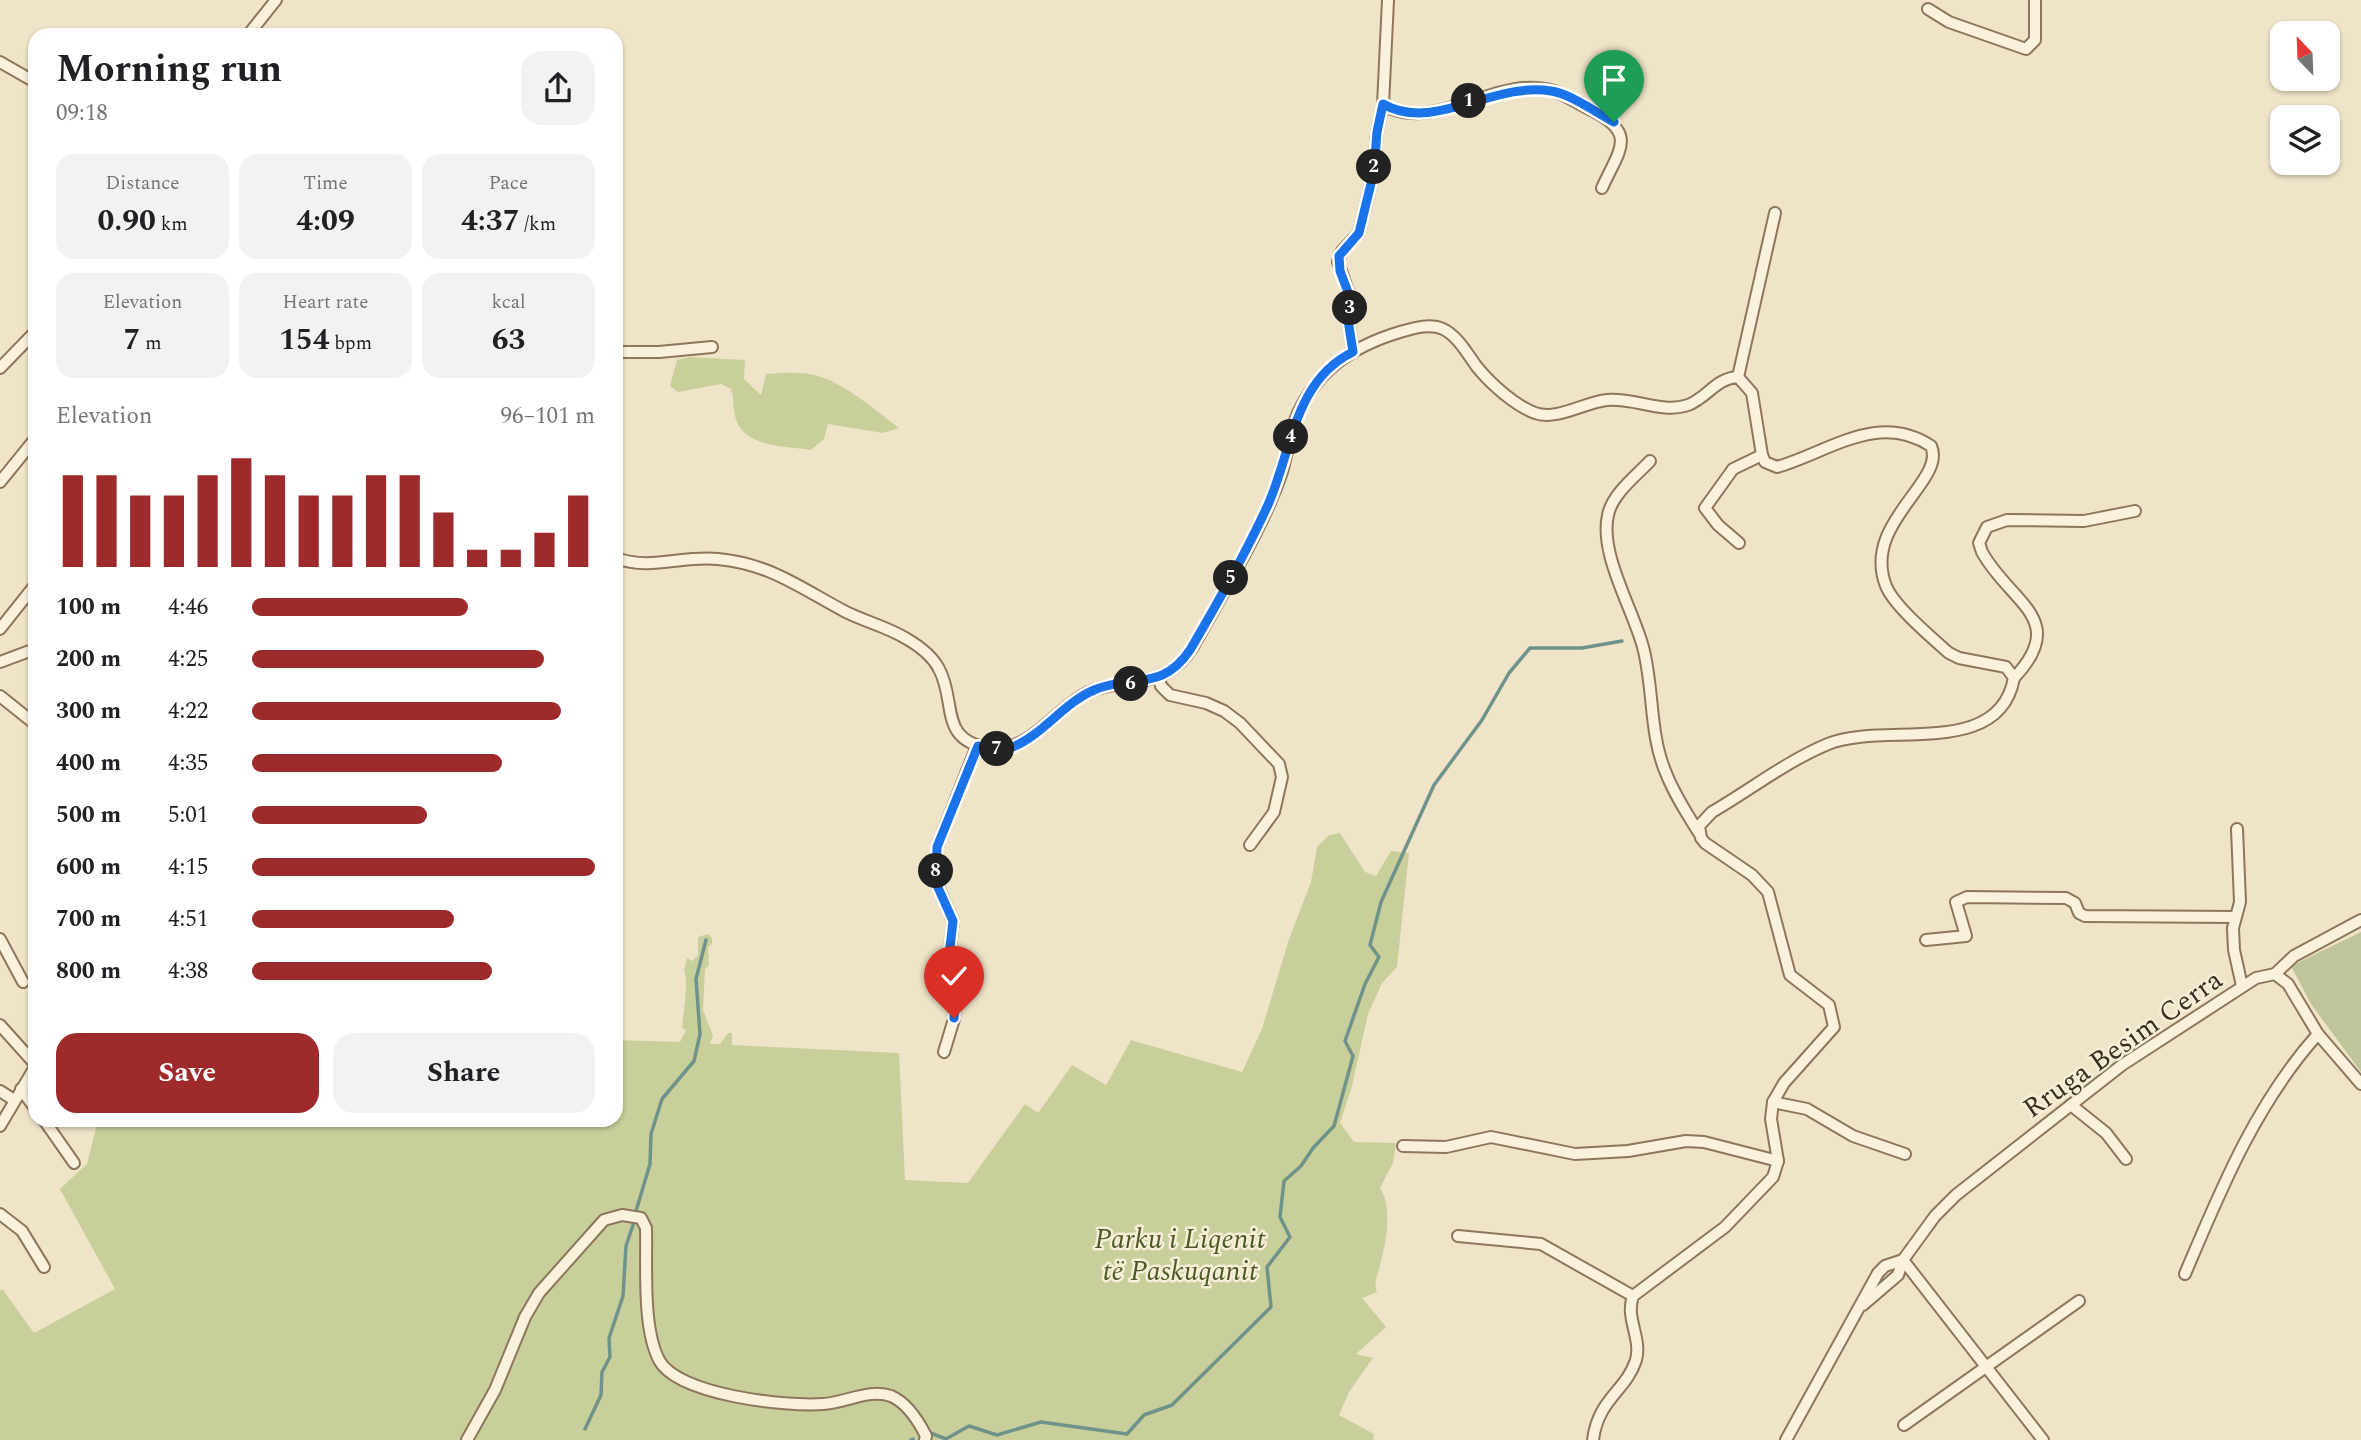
<!DOCTYPE html>
<html lang="en">
<head>
<meta charset="utf-8">
<style>
	:root { --surface:#fff; --page:#f2f2f2; --text:#202124; --muted:#757577; --accent:#9e2a2b }
	body { margin:0; font-family:Spectral,serif; background:var(--page); color:var(--text); height:100vh; display:flex; flex-direction:column; font-size:26px; white-space:nowrap }
	* { box-sizing:border-box; margin:0 }
	p { font-size:23px; color:var(--muted) }
	.icon { flex:none; width:38px; height:38px; fill:none; stroke:currentColor; stroke-width:2; stroke-linecap:round; stroke-linejoin:round }
	.map { position:relative; flex:1; overflow:hidden }
	.details { position:absolute; left:28px; top:28px; width:595px; height:1099px; display:flex; flex-direction:column; background:var(--surface); border-radius:21px; box-shadow:0 2px 5px #0004 }
	.details>* { flex:none }
	.needle { width:46px; rotate:337deg }
	.controls { position:absolute; left:2270px; top:21px; display:grid; gap:14px }
	.controls a { display:grid; place-items:center; width:70px; height:70px; border-radius:14px; background:var(--surface); box-shadow:0 2px 5px #0004; font-size:35px }
	.pin { position:absolute; display:grid; place-items:center; width:60px; height:60px; color:#fff; margin:-72px -30px; border-radius:50% 50% 50% 0; rotate:-45deg; box-shadow:0 0 7px #0007 }
	.pin .icon { rotate:45deg }
	.km { position:absolute; width:35px; height:35px; margin:-18px; border-radius:50%; background:#222; color:#fff; font-size:19px; line-height:35px; text-align:center }
	.round { display:grid; place-items:center; flex:none; width:74px; height:74px; border-radius:21px; background:var(--page) }
	.head { display:flex; align-items:center; justify-content:space-between; height:119px; padding:0 28px }
	h1 { font-size:38px; font-weight:700; line-height:52px }
	.metrics { display:grid; grid-template-columns:repeat(3,1fr); gap:10px; height:119px; padding:7px 28px }
	.metrics div { display:grid; align-content:center; border-radius:18px; background:var(--page); text-align:center }
	.metrics b { font-size:30px; font-weight:700 }
	.metrics small { font-size:19px; font-weight:400 }
	.metrics p { font-size:19px }
	.chart { height:196px; padding:14px 28px }
	.chart p { display:flex; justify-content:space-between }
	.chart svg { width:100%; height:126px; margin-top:7px; stroke:var(--accent); stroke-width:6 }
	.cta { display:flex; gap:14px; margin-top:auto; padding:14px 28px }
	.cta a { flex:1; height:80px; border-radius:21px; background:var(--accent); color:#fff; font-size:28px; font-weight:700; line-height:80px; text-align:center }
	.cta a+a { background:var(--page); color:var(--text) }
	ul { padding:0 28px; list-style:none; font-size:23px }
	li { display:grid; grid-template-columns:112px 84px 1fr; align-items:center; height:52px }
	li i { height:18px; border-radius:9px; background:var(--accent) }
	.map>svg:first-child { display:block }
	.green { fill:#c9cf9b }
	.cemetery { fill:#bfc49a }
	.lines { fill:none; stroke-linecap:round; stroke-linejoin:round }
	.stream { stroke:#6f938a; stroke-width:3.5 }
	.minor-casing { stroke:#8d765c; stroke-width:14 }
	.minor { stroke:#faf1dc; stroke-width:10 }
	.route-casing { stroke:#fff; stroke-width:14 }
	.route { stroke:#1a73e8; stroke-width:9 }
	.labels { text-anchor:middle; stroke-width:5; stroke-linejoin:round; paint-order:stroke }
	.street-label { font-size:28px; fill:#3d2e20; stroke:#f7eed8 }
	.park-label { font-size:28px; font-style:italic; fill:#4d5a26; stroke:#f7eed8 }
</style>
</head>
<body>
<div class="map">
<svg width="2361" height="1440" viewBox="0 0 2361 1440">
	<rect width="100%" height="100%" fill="#f0e4c8"/>
	<g class="green">
		<path d="M 690,357 L 745,360 L 744,379 L 761,395 L 766,374 C 784,373 803,371 821,377 C 845,384 878,412 899,428 L 883,433 L 828,424 L 824,439 L 811,450 C 786,446 742,448 735,416 C 733,407 734,398 731,389 L 721,384 L 678,392 L 670,386 L 677,360 Z"/>
		<path d="M 1340,833 L 1365,872 L 1376,876 L 1391,851 L 1409,853 L 1397,967 L 1382,983 L 1368,1014 L 1352,1086 L 1340,1123 L 1354,1142 L 1396,1143 L 1393,1163 L 1380,1188 C 1393,1208 1386,1243 1380,1265 C 1378,1276 1373,1281 1377,1292 L 1362,1298 L 1386,1327 L 1356,1354 L 1373,1358 L 1349,1392 L 1339,1415 L 1374,1434 L 1373,1440 L 0,1440 L 0,1290 L 3,1290 L 34,1333 L 115,1289 L 60,1189 L 87,1164 L 98,1120 L 616,1120 L 616,1040 L 680,1042 L 686,1030 L 682,1028 C 683,1014 689,981 684,971 L 687,958 L 692,961 L 698,955 L 698,937 L 708,934 L 712,938 L 712,944 L 708,947 L 709,965 L 705,969 L 703,1010 L 713,1035 L 710,1044 L 720,1044 L 728,1033 L 732,1033 L 732,1045 L 899,1053 L 905,1180 L 968,1183 L 1025,1104 L 1038,1113 L 1072,1065 L 1106,1085 L 1131,1040 L 1242,1072 L 1262,1029 L 1289,939 L 1311,882 L 1317,847 L 1329,835 Z"/>
	</g>
	<path class="cemetery" d="M 2361,932 L 2361,1072 L 2311,1004 L 2291,966 Z"/>
	<g class="lines">
		<g class="stream">
			<path d="M 636,1211 L 650,1164 L 651,1134 L 662,1099 L 694,1061 L 700,1034 L 696,979 L 706,940"/>
			<path d="M 585,1429 L 601,1395 L 602,1372 L 610,1357 L 609,1338 L 623,1296 L 626,1246 L 633,1225"/>
			<path d="M 928,1432 L 946,1439 L 969,1426 L 997,1435 L 1041,1422 L 1127,1434 L 1144,1415 L 1172,1405 L 1271,1307 L 1267,1267 L 1290,1237 L 1280,1217 L 1284,1181 L 1301,1166 L 1313,1148 L 1334,1126 L 1353,1056 L 1345,1041 L 1365,984 L 1379,957 L 1370,945 L 1381,902 L 1434,785 L 1482,720 L 1509,673 L 1530,648 L 1582,648 L 1622,641"/>
			<path d="M 911,1440 L 913,1439"/>
		</g>
		<defs>
			<g id="minor">
				<path d="M 1928,9 L 1949,22 L 2026,49 L 2035,40 L 2035,0"/>
				<path d="M 248,35 L 276,0"/>
				<path d="M 0,62 L 35,82"/>
				<path d="M 1383,105 C 1438,135 1496,73 1554,91 C 1567,96 1580,105 1593,111 C 1638,134 1619,150 1602,188"/>
				<path d="M 1353,351 L 1348,320 L 1351,300 L 1338,262 L 1342,251 L 1359,233 L 1374,171 L 1377,132 L 1383,105 L 1388,0"/>
				<path d="M 616,352 L 659,352 L 712,347"/>
				<path d="M 0,368 L 35,332"/>
				<path d="M 1738,377 L 1775,213"/>
				<path d="M 1650,461 C 1636,476 1612,494 1608,515 C 1599,554 1633,609 1643,647 C 1654,688 1649,734 1666,773 C 1674,794 1687,814 1699,833"/>
				<path d="M 0,482 L 35,439"/>
				<path d="M 1739,543 L 1718,525 L 1705,508 L 1733,469 L 1762,455"/>
				<path d="M 616,558 C 651,571 682,555 718,559 C 771,564 802,589 846,612 C 866,622 888,627 907,639 C 919,646 933,657 939,669 C 957,702 938,741 990,748 C 1026,754 1054,712 1083,695 C 1114,677 1152,690 1180,663 C 1192,652 1199,635 1208,620 C 1234,574 1263,525 1281,475 C 1287,456 1289,436 1296,418 C 1315,371 1353,346 1400,332 C 1414,328 1430,323 1443,329 C 1458,336 1468,355 1477,367 C 1491,384 1514,405 1535,413 C 1557,421 1585,402 1607,400 C 1633,397 1662,414 1688,405 C 1707,398 1716,378 1738,377 L 1752,393 L 1762,455 L 1765,462 L 1777,467 C 1829,452 1878,411 1931,446 C 1947,481 1861,523 1886,586 C 1894,606 1932,638 1949,653 L 1959,658 L 2006,667 L 2014,678 C 1999,760 1884,721 1828,744 C 1787,761 1750,790 1712,812 L 1699,826 L 1701,838 L 1705,843 L 1752,875 L 1768,892 L 1790,975 L 1829,1005 L 1834,1027 L 1784,1083 L 1773,1102 L 1771,1119 L 1778,1161 L 1773,1177 L 1725,1227 L 1633,1296 C 1625,1318 1642,1338 1636,1360 C 1626,1391 1598,1399 1593,1440"/>
				<path d="M 0,629 L 35,585"/>
				<path d="M 0,662 L 35,649"/>
				<path d="M 1159,678 L 1161,686 L 1170,695 L 1206,703 L 1224,711 L 1240,723 L 1279,764 L 1282,777 L 1274,812 L 1250,845"/>
				<path d="M 2014,678 C 2070,619 2010,603 1982,552 L 1979,543 L 1987,527 L 2007,520 L 2084,521 L 2135,511"/>
				<path d="M 0,696 L 35,724"/>
				<path d="M 2237,829 L 2240,902 L 2233,928 L 2234,950 L 2242,986"/>
				<path d="M 0,939 L 23,982"/>
				<path d="M 1926,940 L 1966,936 L 1956,902 L 1967,897 L 2066,898 L 2075,903 L 2079,913 L 2085,916 L 2235,917"/>
				<path d="M 2275,974 L 2294,956 L 2361,920"/>
				<path d="M 0,1025 L 35,1064"/>
				<path d="M 944,1052 L 954,1019 L 957,977 L 950,947 L 953,921 L 936,882 L 937,847 L 977,746"/>
				<path d="M 21,1089 L 35,1108"/>
				<path d="M 0,1091 L 14,1100"/>
				<path d="M 1773,1102 L 1807,1109 L 1853,1136 L 1905,1154"/>
				<path d="M 2071,1105 L 2106,1133 L 2126,1159"/>
				<path d="M 44,1120 L 74,1163"/>
				<path d="M 0,1126 L 35,1067"/>
				<path d="M 1403,1146 L 1446,1147 L 1491,1137 L 1575,1154 L 1628,1151 L 1686,1141 L 1704,1142 L 1778,1161"/>
				<path d="M 0,1214 L 22,1231 L 44,1267"/>
				<path d="M 1458,1236 L 1541,1244 L 1633,1296"/>
				<path d="M 1903,1260 L 2043,1440"/>
				<path d="M 2185,1274 C 2221,1189 2256,1103 2318,1034"/>
				<path d="M 1863,1305 L 1898,1275 L 1903,1260 L 1935,1216 L 1956,1195 L 2122,1065 L 2256,978 L 2275,974 L 2288,984 L 2318,1034 L 2361,1084"/>
				<path d="M 1904,1425 L 2079,1301"/>
				<path d="M 467,1440 L 495,1390 L 525,1317 L 539,1293 L 604,1220 L 622,1215 L 641,1218 L 646,1228 C 647,1265 642,1327 659,1360 C 677,1395 787,1407 823,1404 C 845,1403 870,1388 891,1396 C 907,1403 919,1422 926,1436 L 925,1440"/>
				<path d="M 1786,1440 L 1878,1273 L 1885,1266 L 1903,1260"/>
			</g>
		</defs>
		<use href="#minor" class="minor-casing"/>
		<use href="#minor" class="minor"/>
	</g>
	<g class="lines">
		<defs>
			<path id="route" d="M 954,1018 L 957,977 L 950,947 L 953,921 L 936,883 L 937,847 L 978,746 C 990,748 1003,752 1015,746 C 1044,733 1064,703 1094,690 C 1131,674 1162,692 1190,650 C 1217,604 1244,557 1267,507 C 1292,453 1293,381 1353,352 L 1348,320 L 1351,300 L 1340,271 L 1339,256 L 1359,233 L 1374,171 L 1377,132 L 1383,104 C 1434,133 1494,81 1551,91 C 1571,94 1595,112 1614,122"/>
		</defs>
		<use href="#route" class="route-casing"/>
		<use href="#route" class="route"/>
	</g>
	<g class="labels">
		<g class="street-label">
			<text transform="translate(2122 1043) rotate(-35)" y="10">Rruga Besim Cerra</text>
		</g>
		<g class="park-label">
			<text x="1180" y="1248">Parku i Liqenit<tspan x="1180" dy="32">të Paskuqanit</tspan></text>
		</g>
	</g>
</svg>
<div class="controls">
<a><svg class="needle" viewBox="-14 -14 28 28"><path d="M0-13l5 13h-10z" fill="#e53935"/><path d="M0 13l5-13h-10z" fill="#757577"/></svg></a>
<a><svg class="icon" aria-label="layers" viewBox="0 0 24 24"><path d="M12 4l9 5-9 5-9-5zM3 14l9 5 9-5"/></svg></a>
</div>
<div class="pin" style="left:1614px;top:122px;background:#1e9e55"><svg class="icon" aria-label="arrive" viewBox="0 0 24 24"><path d="M6 21V4h12l-3 4 3 4H6"/></svg></div>
<div class="pin" style="left:954px;top:1018px;background:#d93025"><svg class="icon" aria-label="check" viewBox="0 0 24 24"><path d="M5 12l5 5 9-10"/></svg></div>
<b class="km" style="left:1469px;top:101px">1</b>
<b class="km" style="left:1374px;top:167px">2</b>
<b class="km" style="left:1350px;top:308px">3</b>
<b class="km" style="left:1291px;top:437px">4</b>
<b class="km" style="left:1231px;top:578px">5</b>
<b class="km" style="left:1131px;top:684px">6</b>
<b class="km" style="left:997px;top:749px">7</b>
<b class="km" style="left:936px;top:871px">8</b>
<section class="details">
<div class="head"><div><h1>Morning run</h1><p>09:18</p></div><a class="round"><svg class="icon" aria-label="share" viewBox="0 0 24 24"><path d="M12 15V3M7 8l5-5 5 5M5 13v7h14v-7"/></svg></a></div>
<div class="metrics">
<div><p>Distance</p><b>0.90<small> km</small></b></div>
<div><p>Time</p><b>4:09</b></div>
<div><p>Pace</p><b>4:37<small> /km</small></b></div>
</div>
<div class="metrics">
<div><p>Elevation</p><b>7<small> m</small></b></div>
<div><p>Heart rate</p><b>154<small> bpm</small></b></div>
<div><p>kcal</p><b>63</b></div>
</div>
<div class="chart"><p><span>Elevation</span>96–101 m</p>
<svg viewBox="0 0 160 44" preserveAspectRatio="none"><path d="M5 44V12M15 44V12M25 44V19M35 44V19M45 44V12M55 44V6M65 44V12M75 44V19M85 44V19M95 44V12M105 44V12M115 44V25M125 44V38M135 44V38M145 44V32M155 44V19"/></svg>
</div>
<ul>
<li><b>100 m</b>4:46<i style="width:63%"></i></li>
<li><b>200 m</b>4:25<i style="width:85%"></i></li>
<li><b>300 m</b>4:22<i style="width:90%"></i></li>
<li><b>400 m</b>4:35<i style="width:73%"></i></li>
<li><b>500 m</b>5:01<i style="width:51%"></i></li>
<li><b>600 m</b>4:15<i style="width:100%"></i></li>
<li><b>700 m</b>4:51<i style="width:59%"></i></li>
<li><b>800 m</b>4:38<i style="width:70%"></i></li>
</ul>
<div class="cta"><a>Save</a><a>Share</a></div>
</section>
</div>
</body>
</html>
